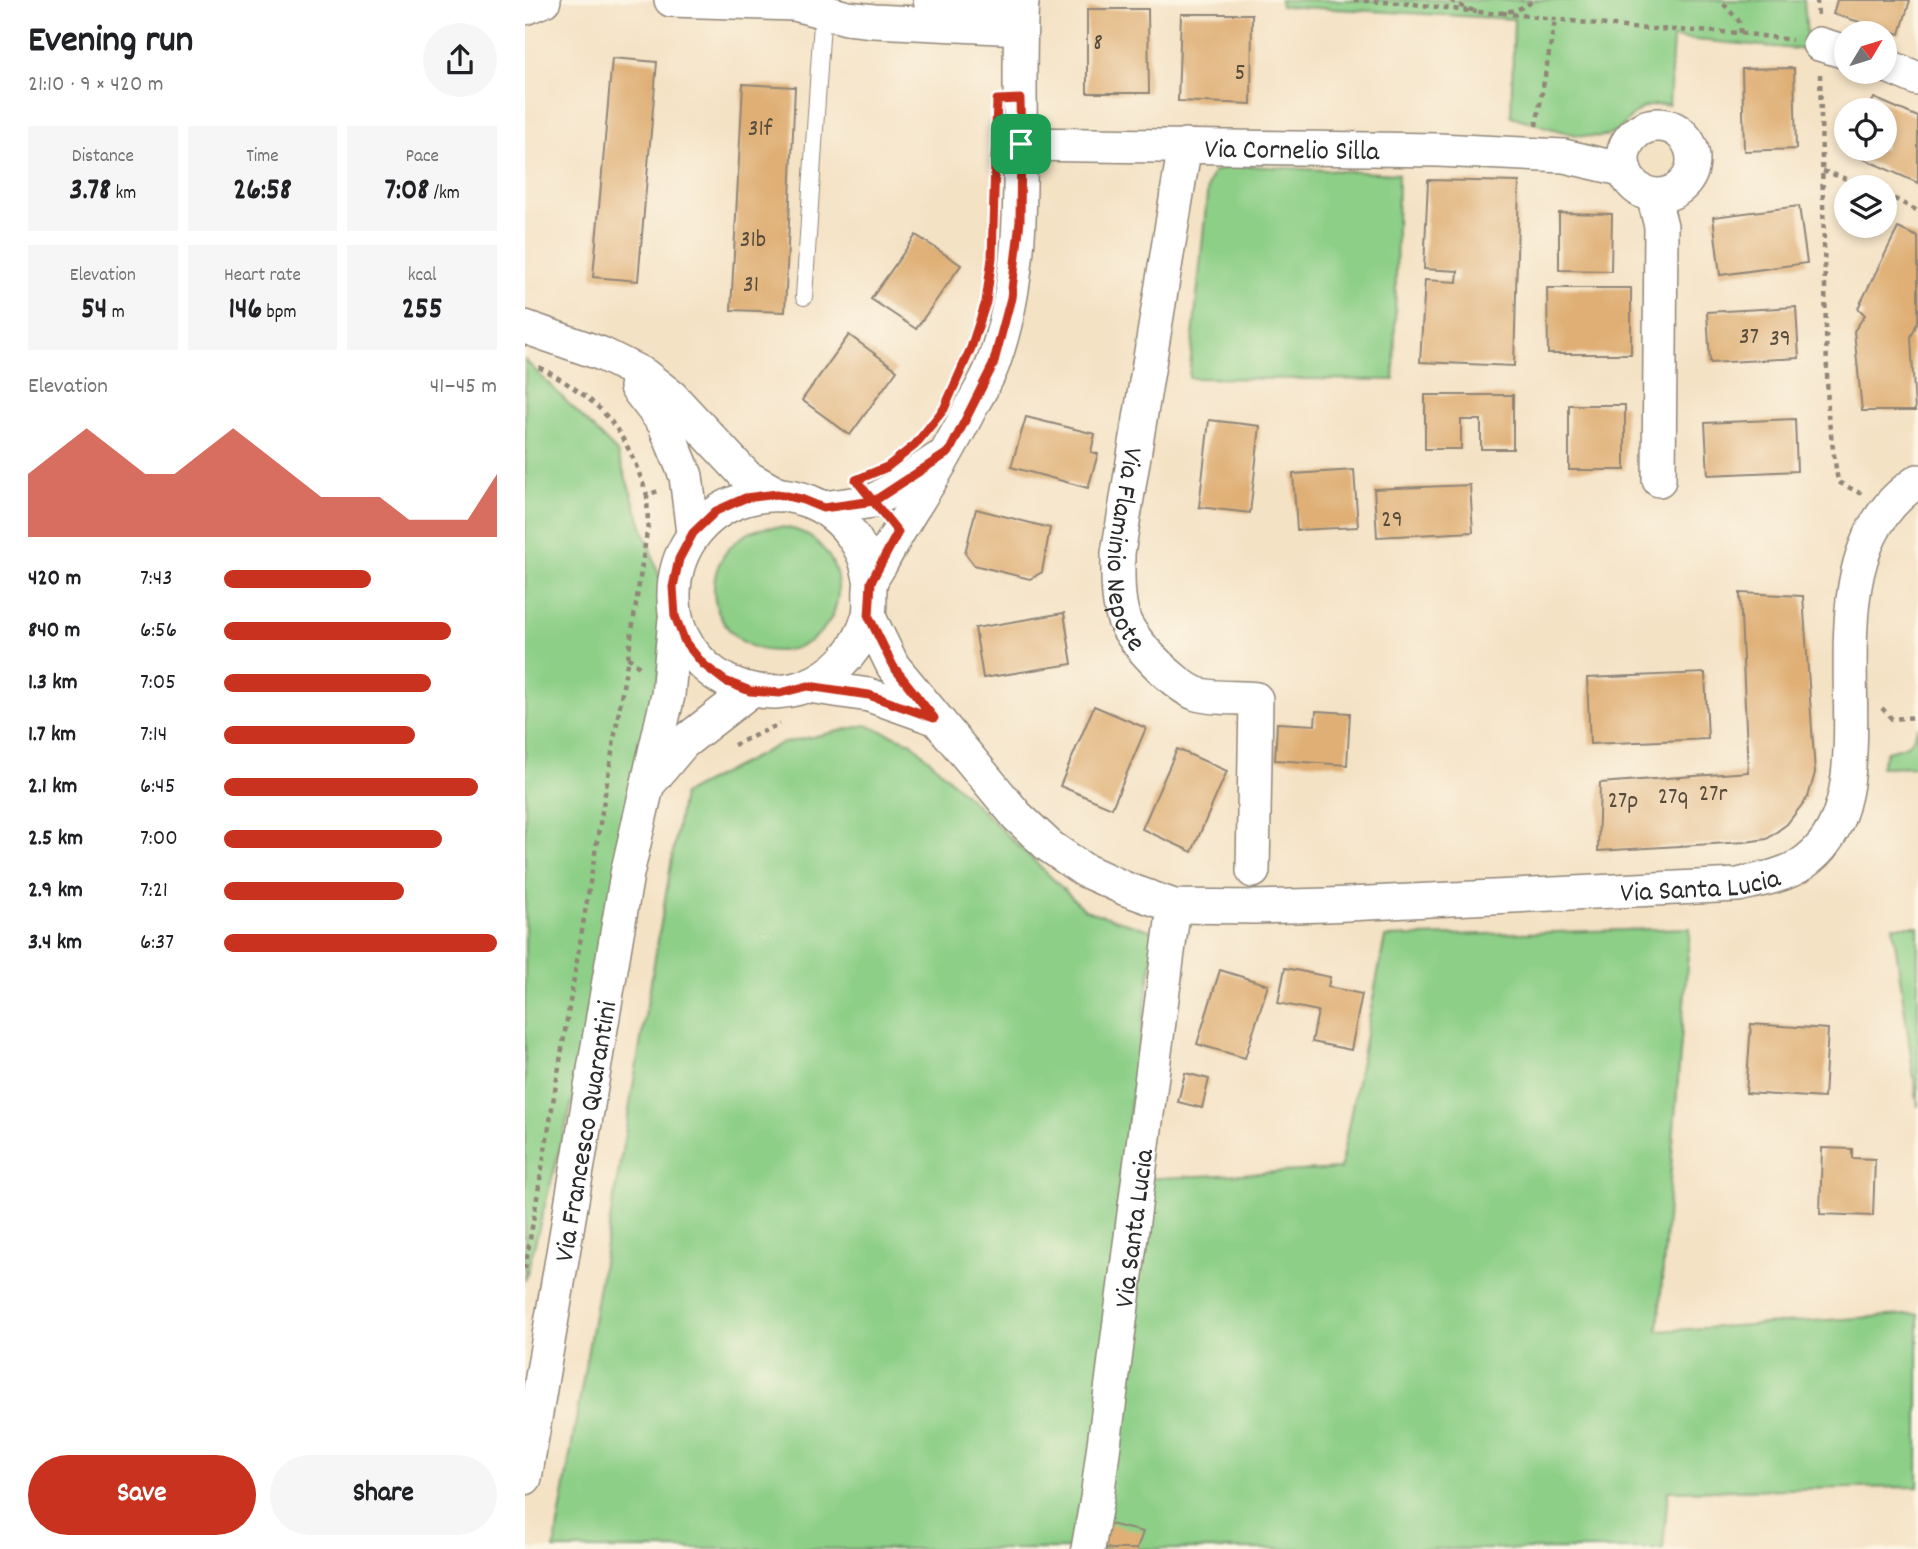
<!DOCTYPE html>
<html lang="en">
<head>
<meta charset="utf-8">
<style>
	:root { --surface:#fff; --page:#f6f6f6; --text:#202124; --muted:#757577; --accent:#c8321e }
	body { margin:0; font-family:Dekko,sans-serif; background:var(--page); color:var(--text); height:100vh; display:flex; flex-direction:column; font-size:26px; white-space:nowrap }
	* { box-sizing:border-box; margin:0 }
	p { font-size:23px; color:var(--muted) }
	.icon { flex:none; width:38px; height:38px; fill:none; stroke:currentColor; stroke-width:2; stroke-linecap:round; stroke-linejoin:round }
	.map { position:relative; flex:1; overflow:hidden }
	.panel { display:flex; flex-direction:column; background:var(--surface); width:525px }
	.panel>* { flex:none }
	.needle { width:46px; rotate:52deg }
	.controls { position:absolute; left:1309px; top:21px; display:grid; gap:14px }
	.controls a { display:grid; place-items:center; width:63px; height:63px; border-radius:50%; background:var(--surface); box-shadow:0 4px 10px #0003; font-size:35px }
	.pin { position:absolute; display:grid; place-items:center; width:60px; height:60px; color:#fff; margin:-30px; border-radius:14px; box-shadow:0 4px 10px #0006 }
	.round { display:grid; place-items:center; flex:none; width:74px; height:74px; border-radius:37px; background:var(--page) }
	.summary { display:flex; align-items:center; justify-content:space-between; height:119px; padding:0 28px }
	h1 { font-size:38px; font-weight:700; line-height:52px }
	.metrics { display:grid; grid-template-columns:repeat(3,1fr); gap:10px; height:119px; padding:7px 28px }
	.metrics div { display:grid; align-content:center; border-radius:0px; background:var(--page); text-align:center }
	.metrics b { font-size:30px; font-weight:700 }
	.metrics small { font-size:19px; font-weight:400 }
	.metrics p { font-size:19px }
	.chart { height:196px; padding:14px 28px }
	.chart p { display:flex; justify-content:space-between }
	.chart svg { width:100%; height:126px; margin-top:7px; fill:var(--accent); opacity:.7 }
	.primary-button { display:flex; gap:14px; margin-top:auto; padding:14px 28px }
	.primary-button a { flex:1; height:80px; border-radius:42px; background:var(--accent); color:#fff; font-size:28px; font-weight:700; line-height:80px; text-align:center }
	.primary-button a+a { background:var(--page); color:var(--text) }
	ul { padding:0 28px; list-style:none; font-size:23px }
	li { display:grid; grid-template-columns:112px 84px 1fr; align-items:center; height:52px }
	li i { height:18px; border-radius:9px; background:var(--accent) }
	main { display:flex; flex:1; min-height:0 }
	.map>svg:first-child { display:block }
	.green { fill:#8dcf87; stroke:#5c7d59; stroke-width:2 }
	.building { fill:#dfaf74 }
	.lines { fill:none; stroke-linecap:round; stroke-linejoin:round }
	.service-casing { stroke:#908678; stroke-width:18 }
	.minor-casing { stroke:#908678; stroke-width:36 }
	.path { stroke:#908678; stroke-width:4.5; stroke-dasharray:5 5; stroke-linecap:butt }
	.service { stroke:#fff; stroke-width:16 }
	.minor { stroke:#fff; stroke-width:33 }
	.route-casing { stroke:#fff; stroke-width:14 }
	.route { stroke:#c8321e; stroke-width:9 }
	.labels { text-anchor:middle; stroke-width:5; stroke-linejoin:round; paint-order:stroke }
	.number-label { font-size:24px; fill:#584c3d }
	.street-label { font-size:28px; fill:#2b2b2b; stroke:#fcf5e5 }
</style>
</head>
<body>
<main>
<section class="panel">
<div class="summary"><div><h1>Evening run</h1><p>21:10 · 9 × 420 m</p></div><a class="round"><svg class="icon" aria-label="share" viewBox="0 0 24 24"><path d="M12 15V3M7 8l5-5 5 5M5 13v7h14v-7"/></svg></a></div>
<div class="metrics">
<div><p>Distance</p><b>3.78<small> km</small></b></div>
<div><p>Time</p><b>26:58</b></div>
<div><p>Pace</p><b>7:08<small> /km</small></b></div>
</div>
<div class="metrics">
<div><p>Elevation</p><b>54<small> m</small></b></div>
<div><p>Heart rate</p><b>146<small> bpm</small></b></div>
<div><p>kcal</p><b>255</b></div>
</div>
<div class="chart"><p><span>Elevation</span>41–45 m</p>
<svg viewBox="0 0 160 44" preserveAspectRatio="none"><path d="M0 44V22L10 14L20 6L30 14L40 22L50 22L60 14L70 6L80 14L90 22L100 30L110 30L120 30L130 38L140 38L150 38L160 22V44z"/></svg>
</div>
<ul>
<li><b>420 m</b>7:43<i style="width:54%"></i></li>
<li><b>840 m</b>6:56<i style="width:83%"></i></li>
<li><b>1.3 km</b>7:05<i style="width:76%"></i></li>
<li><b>1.7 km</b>7:14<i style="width:70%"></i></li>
<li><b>2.1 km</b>6:45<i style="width:93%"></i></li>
<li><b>2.5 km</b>7:00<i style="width:80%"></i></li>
<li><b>2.9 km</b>7:21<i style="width:66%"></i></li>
<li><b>3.4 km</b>6:37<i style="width:100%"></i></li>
</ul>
<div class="primary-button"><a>Save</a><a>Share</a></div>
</section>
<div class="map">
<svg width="1393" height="1549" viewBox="0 0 1393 1549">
	<rect width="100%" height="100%" fill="#fcf5e5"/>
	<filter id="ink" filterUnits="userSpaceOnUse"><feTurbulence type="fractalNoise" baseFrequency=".0143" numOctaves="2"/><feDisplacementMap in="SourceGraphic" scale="14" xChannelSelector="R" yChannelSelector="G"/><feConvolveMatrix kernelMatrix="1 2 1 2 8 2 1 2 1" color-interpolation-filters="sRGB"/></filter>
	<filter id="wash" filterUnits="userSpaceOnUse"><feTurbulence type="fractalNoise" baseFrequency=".00686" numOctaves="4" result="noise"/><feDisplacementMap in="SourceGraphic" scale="28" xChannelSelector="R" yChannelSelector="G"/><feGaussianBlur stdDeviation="1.57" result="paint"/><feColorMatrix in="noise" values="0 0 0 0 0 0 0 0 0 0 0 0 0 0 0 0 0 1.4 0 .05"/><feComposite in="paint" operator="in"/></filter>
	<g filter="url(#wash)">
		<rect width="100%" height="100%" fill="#f4e2c5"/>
		<g class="green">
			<path d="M 755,0 L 1279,0 L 1283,50 L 1148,38 L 1144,105 C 1101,102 1108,128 1083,135 C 1057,142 1011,123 986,116 L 989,19 L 756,6 Z"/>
			<path d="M 709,165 L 873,174 L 869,380 L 664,378 L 683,185 L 688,172 Z"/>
			<path d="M 0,360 L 92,452 L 139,590 L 128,795 L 0,1281 Z"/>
			<circle cx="251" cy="589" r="62"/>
			<path d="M 341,725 L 386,742 L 560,910 L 631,932 L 595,1180 L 815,1169 L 860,937 L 1165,928 L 1133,1331 L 1393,1314 L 1393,1487 L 1143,1491 L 1138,1549 L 29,1549 L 158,794 L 255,744 Z"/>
			<path d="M 1393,727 L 1393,766 L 1356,767 L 1362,751 C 1383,745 1385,748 1393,727 Z"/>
			<path d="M 1368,926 L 1393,926 L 1393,1107 Z"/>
		</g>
		<g id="blocks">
			<g class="building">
				<path d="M 1312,0 L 1385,0 L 1375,34 L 1308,14 Z"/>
				<path d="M 562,9 L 623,9 L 624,93 L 562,93 Z"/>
				<path d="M 656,14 L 727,14 L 726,104 L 653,101 Z"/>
				<path d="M 87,58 L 132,62 L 113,281 L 68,277 Z"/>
				<path d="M 1269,68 L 1271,149 L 1219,151 L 1217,69 Z"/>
				<path d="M 218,84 L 270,87 L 260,312 L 206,310 Z"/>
				<path d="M 1349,98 L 1393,117 L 1393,183 L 1325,153 L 1327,149 L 1360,149 L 1360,110 L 1343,110 Z"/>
				<path d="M 903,180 L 994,182 L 989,366 L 895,362 L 900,280 L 932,282 L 933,271 L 899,269 Z"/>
				<path d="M 1274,206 L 1282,263 L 1195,275 L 1188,217 Z"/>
				<path d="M 1034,213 L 1087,214 L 1086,271 L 1034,270 Z"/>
				<path d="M 1373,228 L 1393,237 L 1393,321 L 1386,337 L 1390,411 L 1337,411 L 1329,331 L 1340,315 L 1333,308 Z"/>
				<path d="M 391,235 L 436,265 L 391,329 L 346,299 Z"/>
				<path d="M 1022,288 L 1106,288 L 1106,354 L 1023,354 Z"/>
				<path d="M 1271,307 L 1274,358 L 1185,363 L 1182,312 Z"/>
				<path d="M 324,335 L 372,370 L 325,435 L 277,400 Z"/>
				<path d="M 900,395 L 988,395 L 988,449 L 956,449 L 956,420 L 936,420 L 936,449 L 900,449 Z"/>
				<rect x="1044" y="405" width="56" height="65"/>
				<path d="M 501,417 L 570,434 L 566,452 L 573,454 L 563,488 L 486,467 Z"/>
				<path d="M 1270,419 L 1272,471 L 1183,475 L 1180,423 Z"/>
				<path d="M 684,420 L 735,426 L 725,513 L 674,507 Z"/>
				<path d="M 829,470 L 833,527 L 772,530 L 768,474 Z"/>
				<path d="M 945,485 L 948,532 L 852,537 L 849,489 Z"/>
				<path d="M 451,509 L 525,528 L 517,572 L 505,579 L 449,565 L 440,553 Z"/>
				<path d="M 1215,593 L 1278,596 L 1290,773 L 1283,797 L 1262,824 L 1242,839 L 1220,842 L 1073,851 L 1075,783 L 1223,772 Z"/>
				<path d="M 539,613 L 547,664 L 458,678 L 450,628 Z"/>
				<path d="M 1180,673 L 1183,739 L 1065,744 L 1062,678 Z"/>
				<path d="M 569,706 L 621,728 L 587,808 L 535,786 Z"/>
				<path d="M 791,711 L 825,713 L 822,765 L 750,760 L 752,723 L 790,725 Z"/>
				<path d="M 652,749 L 702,771 L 667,852 L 617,829 Z"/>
				<path d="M 760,968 L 805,977 L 803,987 L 837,994 L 826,1050 L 787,1042 L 793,1011 L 753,1003 Z"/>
				<path d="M 695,970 L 743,985 L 720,1058 L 672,1044 Z"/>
				<path d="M 1226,1024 L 1303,1029 L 1299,1098 L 1221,1093 Z"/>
				<path d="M 660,1073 L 684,1079 L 677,1108 L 653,1102 Z"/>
				<path d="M 1297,1148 L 1327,1149 L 1327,1158 L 1350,1159 L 1348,1216 L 1295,1214 Z"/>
				<path d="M 580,1523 L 618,1532 L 612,1549 L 586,1549 L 574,1546 Z"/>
			</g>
		</g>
	</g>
	<g filter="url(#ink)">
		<use href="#blocks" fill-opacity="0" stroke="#908678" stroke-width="2"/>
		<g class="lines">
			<defs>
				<path id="service" d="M 279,297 L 298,7"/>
				<g id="minor">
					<path d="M 146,0 L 270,4 L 293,2"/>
					<path d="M 405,0 L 497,2"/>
					<path d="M 270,4 L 322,18 L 349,21 L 495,28"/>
					<path d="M 0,8 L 19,0"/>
					<path d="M 1294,44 L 1321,52"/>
					<path d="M 1360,65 L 1393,79"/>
					<circle cx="1133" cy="160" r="35"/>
					<path id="s1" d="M 496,144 L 913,150 L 1039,156 L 1100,170"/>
					<path id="s2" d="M 660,145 L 593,553 C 593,574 592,597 598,617 C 604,639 651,687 672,694 C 688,699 714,697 731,699 L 728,871"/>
					<path d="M 1128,195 L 1136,226 L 1134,480"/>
					<path d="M 0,327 L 77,354 L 119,375 L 147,397 L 222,477 L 252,494"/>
					<path d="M 111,387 L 139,423 L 161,476 L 168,533"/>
					<path d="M 298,508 L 349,501 L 413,459"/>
					<path d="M 346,582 C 343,572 342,561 337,552 C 287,449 135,495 150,612 C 154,644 181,674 211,685 C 267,707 326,675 343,618 C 347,606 343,593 346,581 C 348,576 352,570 355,565 C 365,546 375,529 386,511 C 409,476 429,441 448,403 C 455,391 463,378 468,364 C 510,248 489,121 497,0"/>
					<path id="s3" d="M 344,617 L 368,666 L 492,816 L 524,846 L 559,870 L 601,889 L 649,906 L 729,907 L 802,905 L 1213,885 C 1234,880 1255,877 1274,866 C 1386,798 1259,568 1393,481"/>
					<path d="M 283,686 L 344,695 L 409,718"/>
					<path d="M 126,781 L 158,743 L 225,691"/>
					<path id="s4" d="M 0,1478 L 102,874 L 143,695 L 150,619"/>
					<path id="s5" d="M 563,1549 L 572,1498 L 649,906"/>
				</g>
			</defs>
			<use href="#service" class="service-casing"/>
			<use href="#minor" class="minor-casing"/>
			<g class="path">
				<path d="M 829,0 L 888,4 L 952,12"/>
				<path d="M 926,0 C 949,17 986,18 1009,0"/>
				<path d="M 1292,0 L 1293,17"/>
				<path d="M 977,13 L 1107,28 L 1216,33 L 1214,21 L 1195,0"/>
				<path d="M 1216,33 L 1267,40"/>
				<path d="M 1295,74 L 1303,415 L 1313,482 L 1337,494"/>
				<path d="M 1011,126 L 1030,20"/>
				<path d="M 1298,171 L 1346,187"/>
				<path d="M 1360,194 L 1393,211"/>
				<path d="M 14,367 C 79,403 98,425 122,495"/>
				<path d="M 103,657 L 114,667"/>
				<path d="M 1357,708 L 1367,719 L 1393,717"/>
				<path d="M 209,745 L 255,724"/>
				<path d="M 0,1269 L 103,657 L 123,525 L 122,495 L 133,491"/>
			</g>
			<use href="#service" class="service"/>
			<use href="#minor" class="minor"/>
		</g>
	</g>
	<g class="lines" filter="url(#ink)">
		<defs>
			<path id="route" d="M 496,144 L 495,221 L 486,298 L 468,365 L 424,452 L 349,501 L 298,508 L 276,499 L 252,494 L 220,498 L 191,511 L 168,533 L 154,559 L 148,587 L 150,616 L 160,642 L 178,664 L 200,681 L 225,691 L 255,693 L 283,686 L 344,695 L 409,718 L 368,666 L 344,617 L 346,582 L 373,532 L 331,480 L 362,467 L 390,445 L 419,409 L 446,348 L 461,302 L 467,258 L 472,100 L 495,99 L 496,144"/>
		</defs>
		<use href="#route" class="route-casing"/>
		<use href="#route" class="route"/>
	</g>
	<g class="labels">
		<g class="number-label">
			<text x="573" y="49">8</text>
			<text x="715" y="79">5</text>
			<text x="235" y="135">31f</text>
			<text x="228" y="246">31b</text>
			<text x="226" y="291">31</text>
			<text x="1224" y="343">37</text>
			<text x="1255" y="345">39</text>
			<text x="867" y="526">29</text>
			<text x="1188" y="800">27r</text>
			<text x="1148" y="803">27q</text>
			<text x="1098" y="807">27p</text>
		</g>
		<g class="street-label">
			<text dy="10" stroke="none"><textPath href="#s1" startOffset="271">Via Cornelio Silla</textPath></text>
			<text dy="10" stroke="none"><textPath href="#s2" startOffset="410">Via Flaminio Nepote</textPath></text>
			<text dy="10" stroke="none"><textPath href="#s3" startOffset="959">Via Santa Lucia</textPath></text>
			<text dy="10" stroke="none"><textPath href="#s4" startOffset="352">Via Francesco Quarantini</textPath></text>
			<text dy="10" stroke="none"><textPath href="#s5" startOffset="324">Via Santa Lucia</textPath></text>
		</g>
	</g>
</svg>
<div class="controls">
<a><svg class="needle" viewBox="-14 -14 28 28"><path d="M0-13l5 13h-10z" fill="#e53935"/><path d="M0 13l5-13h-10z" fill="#757577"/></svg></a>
<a><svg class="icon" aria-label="locate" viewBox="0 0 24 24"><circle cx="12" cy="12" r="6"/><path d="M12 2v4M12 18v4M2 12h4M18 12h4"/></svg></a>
<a><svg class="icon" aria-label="layers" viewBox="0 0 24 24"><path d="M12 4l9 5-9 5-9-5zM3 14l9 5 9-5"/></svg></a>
</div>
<div class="pin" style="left:496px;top:144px;background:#1e9e55"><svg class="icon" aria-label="arrive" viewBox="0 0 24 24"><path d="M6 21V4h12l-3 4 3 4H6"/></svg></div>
</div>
</main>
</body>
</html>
